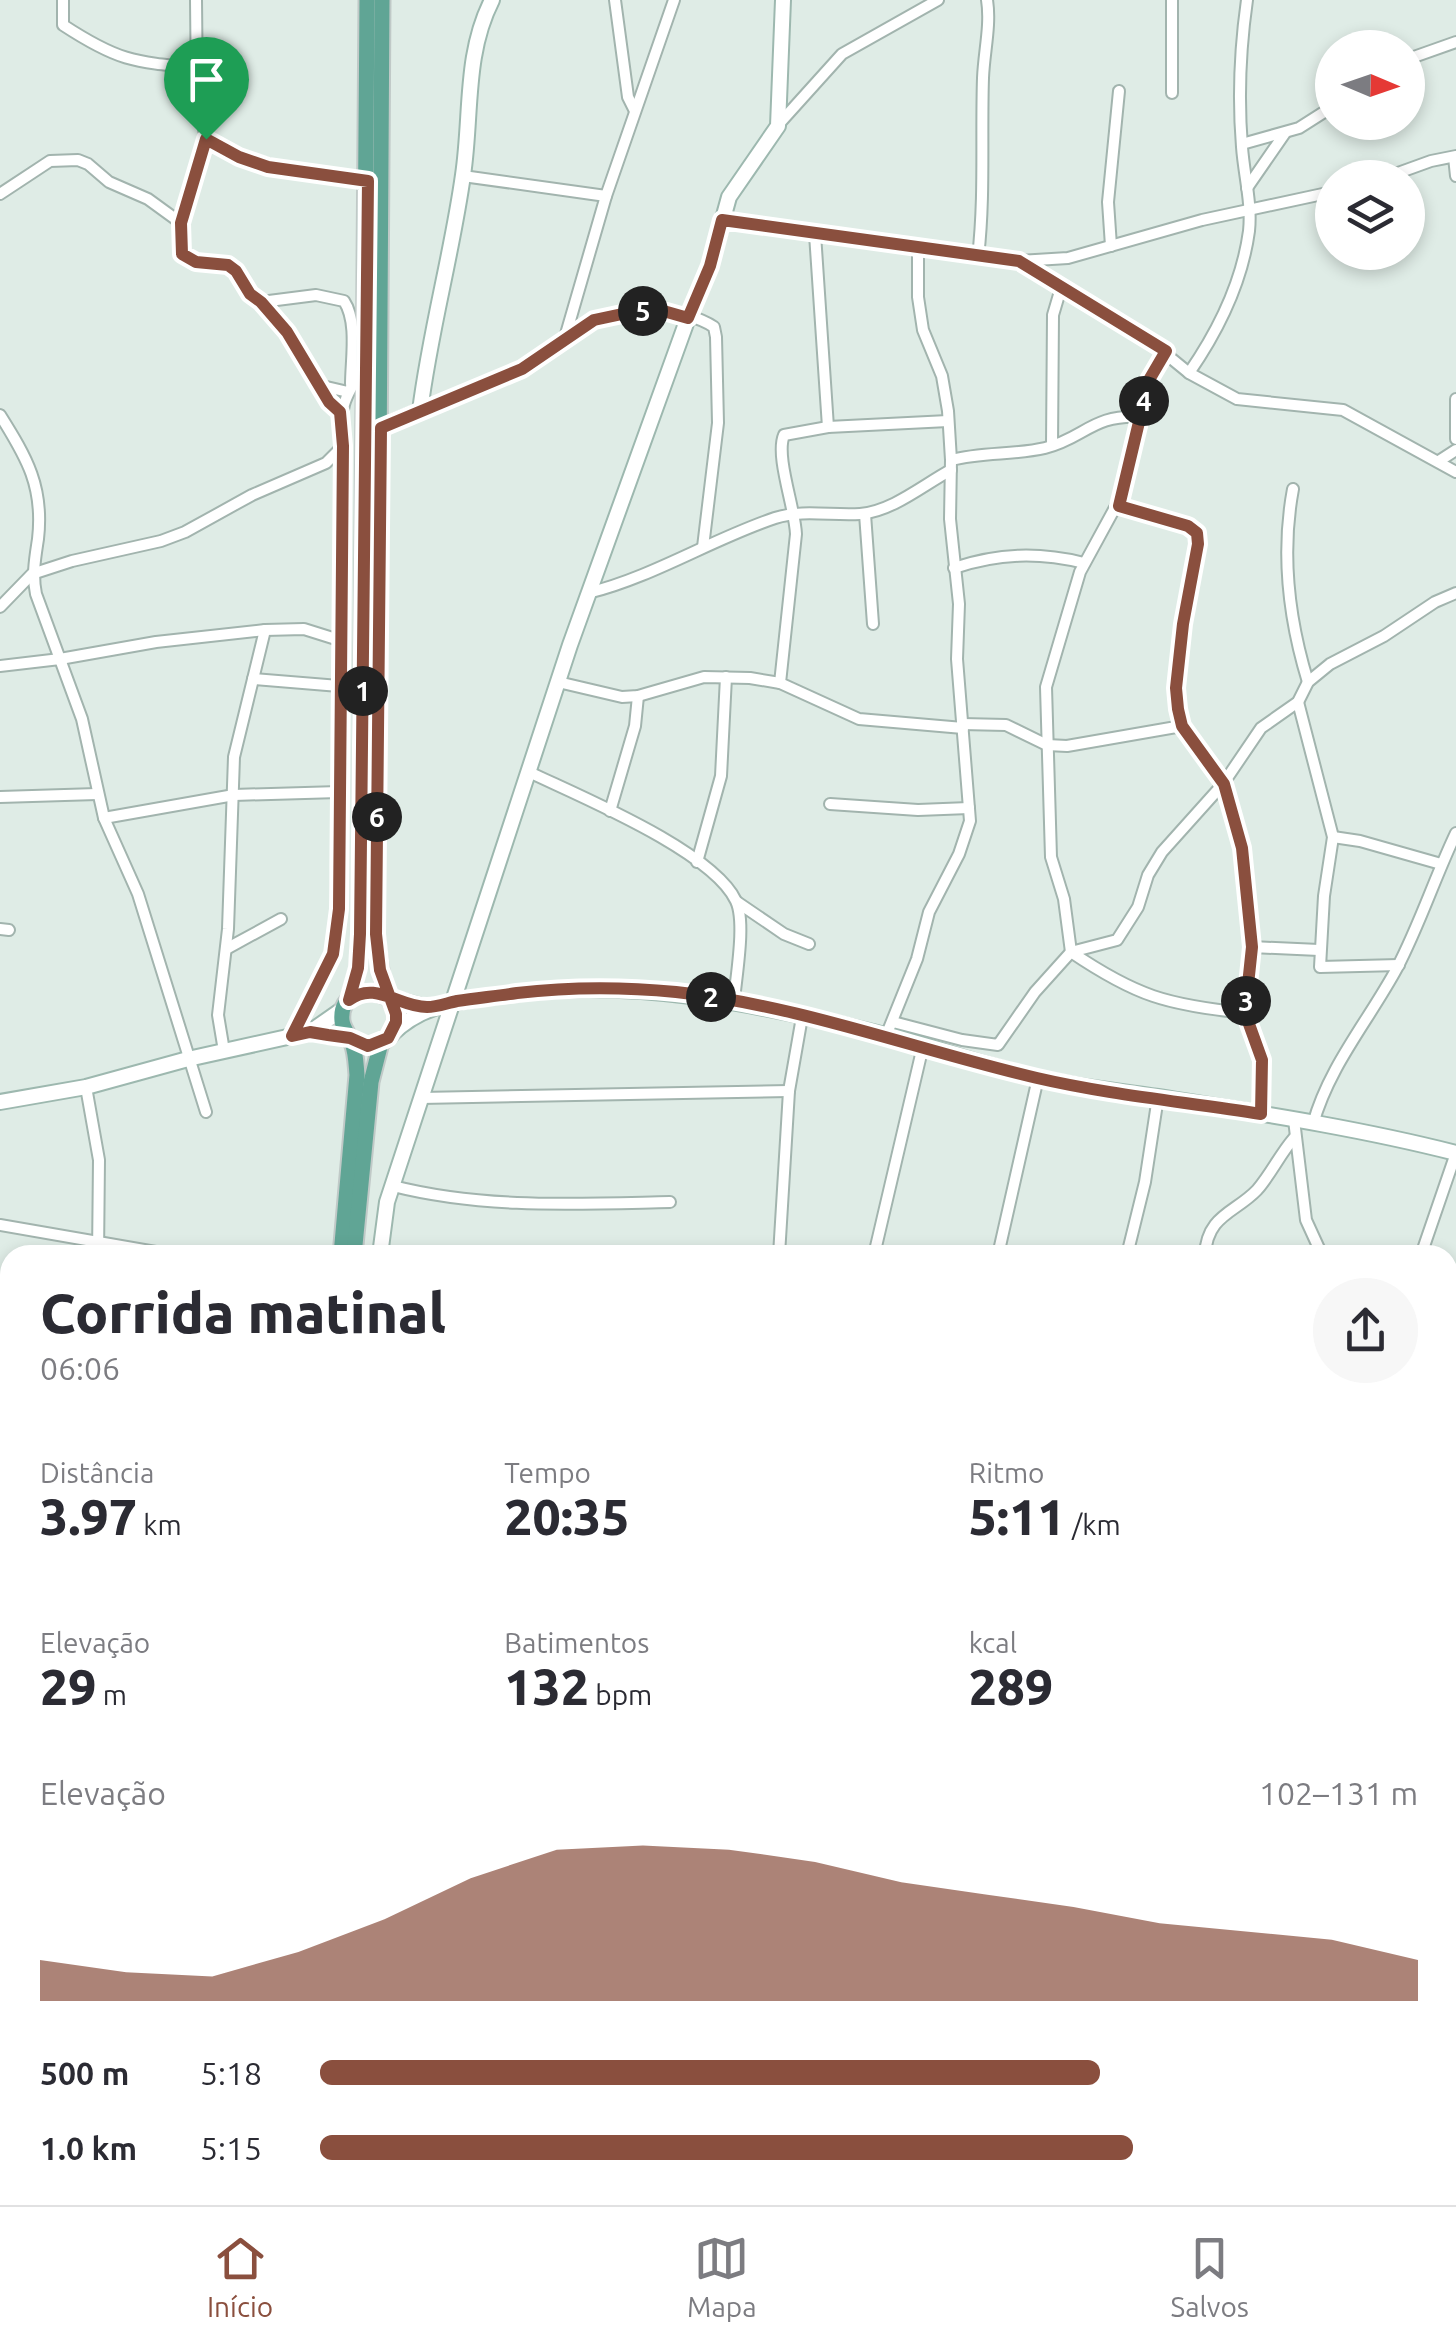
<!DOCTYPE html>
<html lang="pt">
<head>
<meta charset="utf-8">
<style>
	:root { --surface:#fff; --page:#f7f7f7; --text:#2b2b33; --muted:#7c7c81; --line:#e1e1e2; --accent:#8a4f3e }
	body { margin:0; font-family:Ubuntu,sans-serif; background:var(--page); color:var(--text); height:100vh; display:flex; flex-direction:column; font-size:38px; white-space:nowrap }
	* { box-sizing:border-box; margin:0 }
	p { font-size:32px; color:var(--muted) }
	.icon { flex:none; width:55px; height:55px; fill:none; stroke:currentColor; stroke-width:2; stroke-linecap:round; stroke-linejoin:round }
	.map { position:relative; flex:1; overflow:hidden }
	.side { position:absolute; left:0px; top:1245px; width:1458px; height:960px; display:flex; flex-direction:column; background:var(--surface); border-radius:30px 30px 0 0; box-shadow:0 5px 15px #0003 }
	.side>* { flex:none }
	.needle { width:65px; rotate:92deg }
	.tools { position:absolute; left:1315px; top:30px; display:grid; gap:20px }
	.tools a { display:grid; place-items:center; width:110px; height:110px; border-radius:50%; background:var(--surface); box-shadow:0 5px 15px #0003; font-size:50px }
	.pin { position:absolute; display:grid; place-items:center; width:85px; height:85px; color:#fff; margin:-102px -42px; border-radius:50% 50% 50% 0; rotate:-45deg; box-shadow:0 0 10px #0007 }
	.pin .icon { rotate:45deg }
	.km { position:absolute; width:50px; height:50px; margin:-25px; border-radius:50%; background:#222; color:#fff; font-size:28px; line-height:50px; text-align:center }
	.round { display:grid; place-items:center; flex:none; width:105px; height:105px; border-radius:52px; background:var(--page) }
	.summary { display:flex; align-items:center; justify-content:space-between; height:170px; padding:0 40px }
	h1 { font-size:55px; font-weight:800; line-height:75px }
	.metrics { display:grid; grid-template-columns:repeat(3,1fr); gap:15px; height:170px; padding:10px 40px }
	.metrics div { display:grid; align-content:center }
	.metrics b { font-size:50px; font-weight:800 }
	.metrics small { font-size:28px; font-weight:400 }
	.metrics p { font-size:28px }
	.chart { height:280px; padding:20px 40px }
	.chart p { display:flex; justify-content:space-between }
	.chart svg { width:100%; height:180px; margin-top:10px; fill:var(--accent); opacity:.7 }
	ul { padding:0 40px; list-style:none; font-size:32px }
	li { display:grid; grid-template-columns:160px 120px 1fr; align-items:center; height:75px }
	li i { height:25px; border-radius:12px; background:var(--accent) }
	.dock { display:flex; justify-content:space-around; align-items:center; height:140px; border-top:2px solid var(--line); background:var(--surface); font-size:28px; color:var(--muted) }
	.dock a { display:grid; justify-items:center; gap:5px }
	.dock .active { color:var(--accent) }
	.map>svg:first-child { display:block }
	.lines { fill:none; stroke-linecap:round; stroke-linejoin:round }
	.street-casing { stroke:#a2b4ae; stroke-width:14 }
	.secondary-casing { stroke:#9db8af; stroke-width:18 }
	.primary-casing { stroke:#c0c9c7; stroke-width:19 }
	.street { stroke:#fff; stroke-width:10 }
	.secondary { stroke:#fff; stroke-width:14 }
	.primary { stroke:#60a595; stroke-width:15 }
	.route-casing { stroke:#fff; stroke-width:20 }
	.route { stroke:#8a4f3e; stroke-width:12 }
</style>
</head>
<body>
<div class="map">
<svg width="1456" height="2205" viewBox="0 0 1456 2205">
	<rect width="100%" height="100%" fill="#dfece6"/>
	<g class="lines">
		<defs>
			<g id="street">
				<path d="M 63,0 L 63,25 C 118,61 133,62 197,68"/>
				<path d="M 196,0 L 197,95 L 206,139 L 181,223 L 182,254 L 196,262 L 228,265 L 235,271 L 250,294 L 261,302 L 300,350 L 329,402 L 340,412"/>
				<path d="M 615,0 L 628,97 L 635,111"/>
				<path d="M 1172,0 L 1172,93"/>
				<path d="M 1408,59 L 1456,42"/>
				<path d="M 778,125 L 842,54 L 938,0"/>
				<path d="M 206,139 C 263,170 304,172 368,181"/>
				<path d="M 1242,144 L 1299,128 L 1332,107"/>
				<path d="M 1454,157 L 1456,176"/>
				<path d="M 463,176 L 606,196"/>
				<path d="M 1384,178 L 1431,161 L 1456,156"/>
				<path d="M 1247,188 L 1285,133"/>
				<path d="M 0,194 L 50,161 L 78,160 L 88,164 L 109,182 L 148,199 L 181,223"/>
				<path d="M 722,219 L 1019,261 L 1068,258 L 1202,220 L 1332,192"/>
				<path d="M 815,234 L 828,427"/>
				<path d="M 1111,246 L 1108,202 L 1119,91"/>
				<path d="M 978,257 C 985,197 981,138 983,78 C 984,52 991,25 987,0"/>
				<path d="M 1020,262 L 1139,332 L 1189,373 L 1237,399 L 1343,410 L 1456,472"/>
				<path d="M 261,302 L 316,295 L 344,301 C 358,322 351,360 351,384"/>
				<path d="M 564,341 L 606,196 L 674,0"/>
				<path d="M 1166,351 L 1149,380 L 1123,493 L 1080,572 L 1046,687 L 1051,857 L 1064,899 L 1071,952 C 1136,996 1167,1005 1245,1013"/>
				<path d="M 1189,373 C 1218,331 1242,283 1249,231 C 1252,203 1244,175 1242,147 C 1238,98 1240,49 1247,0"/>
				<path d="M 318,385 L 348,392"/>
				<path d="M 1456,399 L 1456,439"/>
				<path d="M 420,411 C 454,398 490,387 521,369 C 546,356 568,334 593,321 C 623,306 686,308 714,327 L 716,337 L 718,423 L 703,547"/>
				<path d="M 0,415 C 27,458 44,487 38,539 C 35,559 32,574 36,594 L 82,719 L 104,818 L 138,894 L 206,1112"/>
				<path d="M 948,421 L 828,427 L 784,435 C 775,456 795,508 796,534 L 780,683 L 859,719 L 963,728"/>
				<path d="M 1052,445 L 1053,315 L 1061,288"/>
				<path d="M 951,460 C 982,452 1015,455 1045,448 C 1085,438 1092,414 1141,417"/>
				<path d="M 1439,461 L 1456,450"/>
				<path d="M 1293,489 C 1281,553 1289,620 1308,682"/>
				<path d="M 1119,506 L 1188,525 L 1197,533 L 1198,543 L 1183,623 L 1176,688 L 1178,709 L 1182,726 L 1223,784 L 1242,848 L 1252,947 L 1245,1013 L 1261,1060 L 1261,1114"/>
				<path d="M 865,514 L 873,624"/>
				<path d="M 954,568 C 999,553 1039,552 1084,563"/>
				<path d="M 588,593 C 653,577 712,539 775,518 C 803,509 832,516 860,514 C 893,511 923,485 951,470"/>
				<path d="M 0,607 L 32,574 L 72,561 L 161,541 L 185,532 L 252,495 L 326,463 L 343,446"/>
				<path d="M 0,666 L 60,659 L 156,642 L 265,630 L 304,629 L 339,640"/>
				<path d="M 253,679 L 339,686"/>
				<path d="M 558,682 L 622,697 L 638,696 L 704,677 L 750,678 L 780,683"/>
				<path d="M 1298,702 L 1333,837 L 1324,896 L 1320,967 L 1399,965"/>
				<path d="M 962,724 L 1006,725 L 1047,745 L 1067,746 L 1182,726"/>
				<path d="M 529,772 C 579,796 713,851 736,901 C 746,922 736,976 734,1001"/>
				<path d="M 0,797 L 97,794"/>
				<path d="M 830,804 L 918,810 L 969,808"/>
				<path d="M 610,811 L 635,726 L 638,696"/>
				<path d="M 104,818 L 234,795 L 339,792"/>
				<path d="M 1333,837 L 1360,841 L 1441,864"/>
				<path d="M 697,862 L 721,776 L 726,677"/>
				<path d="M 737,902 L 784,934 L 809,944"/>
				<path d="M 0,929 L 9,930"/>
				<path d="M 1252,947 L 1319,950"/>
				<path d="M 226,949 L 281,919"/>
				<path d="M 893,1022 L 962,1040 L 998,1045 L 1035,992 L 1071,952 L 1117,940 L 1138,907 L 1148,875 L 1162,852 L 1223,784 L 1261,728 L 1298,702 L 1308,682 L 1330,664 L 1384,636 L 1435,602 L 1456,593"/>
				<path d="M 292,1036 L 333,953 L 336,936 L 343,446 C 340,407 342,401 363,368"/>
				<path d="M 886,1036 L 917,959 L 929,912 L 959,854 L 970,821 L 957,659 L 959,604 L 950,519 L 951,460 L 948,411 L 942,376 L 923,330 L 918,297 L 918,248"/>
				<path d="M 224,1051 L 218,1015 L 228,929 L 234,757 L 265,630"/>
				<path d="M 86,1087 L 99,1160 L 98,1255"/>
				<path d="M 421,1098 L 789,1091"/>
				<path d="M 1294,1120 L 1306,1220 L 1322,1255"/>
				<path d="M 1313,1124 C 1329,1066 1369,1020 1397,968 C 1420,924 1435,877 1456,833"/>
				<path d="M 393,1186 C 484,1209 576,1204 670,1202"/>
				<path d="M 0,1225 L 173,1255"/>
				<path d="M 685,1253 L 685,1255"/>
				<path d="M 779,1255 L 789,1091 L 802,1017"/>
				<path d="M 874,1255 L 923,1046"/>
				<path d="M 998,1255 L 1038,1078"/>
				<path d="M 1127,1255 L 1145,1182 L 1158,1097"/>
				<path d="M 1205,1255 C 1207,1215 1235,1213 1257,1190 C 1271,1174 1280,1154 1294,1138"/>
				<path d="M 1421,1255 L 1456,1153"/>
				<path d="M 1448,1309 L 1456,1311"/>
				<path d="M 1448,1441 L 1456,1442"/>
				<path d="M 0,1553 L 10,1551"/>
				<path d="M 1448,1576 L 1456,1575"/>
				<path d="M 1448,1641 L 1456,1628"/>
				<path d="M 0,1650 L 10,1648"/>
				<path d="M 0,1757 L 10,1756"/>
				<path d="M 1448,1758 L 1456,1758"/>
				<path d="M 0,1874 L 10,1872"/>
				<path d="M 0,1914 L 10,1928"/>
				<path d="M 1448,1929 L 1456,1927"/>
				<path d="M 0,2011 L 10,2011"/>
				<path d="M 1448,2053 L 1456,2055"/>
				<path d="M 203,2195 L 262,2205"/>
				<path d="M 692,2195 L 693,2205"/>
				<path d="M 787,2195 L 789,2205"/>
				<path d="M 989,2195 L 990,2205"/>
				<path d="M 1391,2195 L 1431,2205"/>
				<path d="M 160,2205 L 172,2195"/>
				<path d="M 1134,2205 L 1141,2195"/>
				<path d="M 1326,2205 L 1326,2195"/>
			</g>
			<g id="secondary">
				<path d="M 381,427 L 420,411 C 430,331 452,254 463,175 C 472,115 464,55 492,0"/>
				<path d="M 387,997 L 429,1008"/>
				<path d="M 310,1032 L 350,1038"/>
				<path d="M 392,1034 C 423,1003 461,1001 503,995 C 633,977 759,1004 885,1035 C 936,1048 987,1067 1038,1078 C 1077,1087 1118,1091 1158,1097 C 1258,1113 1358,1128 1456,1153"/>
				<path d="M 0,1102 L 86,1087 L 188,1059 L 310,1032 L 343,1009"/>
				<path d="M 380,1255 L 387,1202 L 570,645 L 688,318 L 710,266 L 729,197 L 778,126 L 783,0"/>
				<path d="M 0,2157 L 10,2159"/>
				<path d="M 95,2195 L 99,2205"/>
				<path d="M 487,2205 L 488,2195"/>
			</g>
			<g id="primary">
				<path d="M 349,1000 L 358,968 L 360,933 L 367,0"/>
				<path d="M 350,1038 C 368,1051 396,1045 396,1018 C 396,1007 388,999 385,989 C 380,970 378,953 376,934 L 382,0"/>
				<path d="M 341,1255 L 357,1075 C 356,1064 356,1053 352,1043 C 349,1035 343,1029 342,1021 C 339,993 367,988 387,997"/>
				<path d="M 354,1255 L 371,1082 L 381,1043"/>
				<path d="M 105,2205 L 109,2195"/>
				<path d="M 125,2205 L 129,2195"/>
			</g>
		</defs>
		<use href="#street" class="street-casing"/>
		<use href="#secondary" class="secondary-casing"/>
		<use href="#primary" class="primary-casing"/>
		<use href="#street" class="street"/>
		<use href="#secondary" class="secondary"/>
		<use href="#primary" class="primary"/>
	</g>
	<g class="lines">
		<defs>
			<path id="route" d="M 206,139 L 239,157 L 268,167 L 368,181 L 360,934 L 358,968 L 349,1000 C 375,980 399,1007 427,1007 C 437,1007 447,1003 457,1001 C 477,998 497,996 517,993 C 568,987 625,987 676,992 C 799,1005 917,1050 1037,1078 C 1110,1095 1187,1102 1261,1114 L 1262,1060 L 1245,1013 L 1252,947 L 1242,848 L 1224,784 L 1182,726 L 1178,709 L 1176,688 L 1183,624 L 1198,544 L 1197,533 L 1188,526 L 1119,506 L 1149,380 L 1166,351 L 1019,261 L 722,220 L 710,266 L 688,318 L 667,312 L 641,310 L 594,320 L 522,369 L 381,428 L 376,934 L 380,970 L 396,1014 L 396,1022 L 388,1038 L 368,1046 L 350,1038 L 328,1035 L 310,1032 L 292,1036 L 333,954 L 339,909 L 343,446 L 340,412 L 329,402 L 287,332 L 261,302 L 250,294 L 236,271 L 228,265 L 196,262 L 182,254 L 181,223 L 206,139"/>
		</defs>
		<use href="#route" class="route-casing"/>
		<use href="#route" class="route"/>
	</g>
</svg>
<div class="tools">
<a><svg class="needle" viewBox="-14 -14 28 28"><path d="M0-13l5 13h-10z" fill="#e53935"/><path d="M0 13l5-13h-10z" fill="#7c7c81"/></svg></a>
<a><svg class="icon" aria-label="layers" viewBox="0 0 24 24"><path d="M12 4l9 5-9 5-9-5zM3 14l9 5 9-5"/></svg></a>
</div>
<div class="pin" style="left:206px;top:139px;background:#1e9e55"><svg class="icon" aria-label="arrive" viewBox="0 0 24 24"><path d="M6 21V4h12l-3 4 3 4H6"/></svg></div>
<b class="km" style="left:363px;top:691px">1</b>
<b class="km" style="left:711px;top:997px">2</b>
<b class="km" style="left:1246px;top:1001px">3</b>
<b class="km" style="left:1144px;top:401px">4</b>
<b class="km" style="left:643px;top:311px">5</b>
<b class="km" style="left:377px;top:817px">6</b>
<section class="side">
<div class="summary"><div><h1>Corrida matinal</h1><p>06:06</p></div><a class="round"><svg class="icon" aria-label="share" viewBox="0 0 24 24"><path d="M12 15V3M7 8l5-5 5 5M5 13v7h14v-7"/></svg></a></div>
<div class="metrics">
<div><p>Distância</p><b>3.97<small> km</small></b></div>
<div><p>Tempo</p><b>20:35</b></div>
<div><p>Ritmo</p><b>5:11<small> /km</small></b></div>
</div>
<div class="metrics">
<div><p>Elevação</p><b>29<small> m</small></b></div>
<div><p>Batimentos</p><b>132<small> bpm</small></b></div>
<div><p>kcal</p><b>289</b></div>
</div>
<div class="chart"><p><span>Elevação</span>102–131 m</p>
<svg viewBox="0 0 160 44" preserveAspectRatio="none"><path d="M0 44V34L10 37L20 38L30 32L40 24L50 14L60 7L70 6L80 7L90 10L100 15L110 18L120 21L130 25L140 27L150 29L160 34V44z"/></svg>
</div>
<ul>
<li><b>500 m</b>5:18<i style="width:71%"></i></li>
<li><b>1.0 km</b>5:15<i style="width:74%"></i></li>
</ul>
</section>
</div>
<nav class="dock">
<a class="active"><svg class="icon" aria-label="home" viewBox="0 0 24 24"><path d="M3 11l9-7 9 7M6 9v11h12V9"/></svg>Início</a>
<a><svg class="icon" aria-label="map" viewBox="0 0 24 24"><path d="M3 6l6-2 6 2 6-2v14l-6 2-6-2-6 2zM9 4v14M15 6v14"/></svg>Mapa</a>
<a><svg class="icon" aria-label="saved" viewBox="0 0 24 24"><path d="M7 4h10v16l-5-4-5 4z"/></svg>Salvos</a>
</nav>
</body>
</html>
